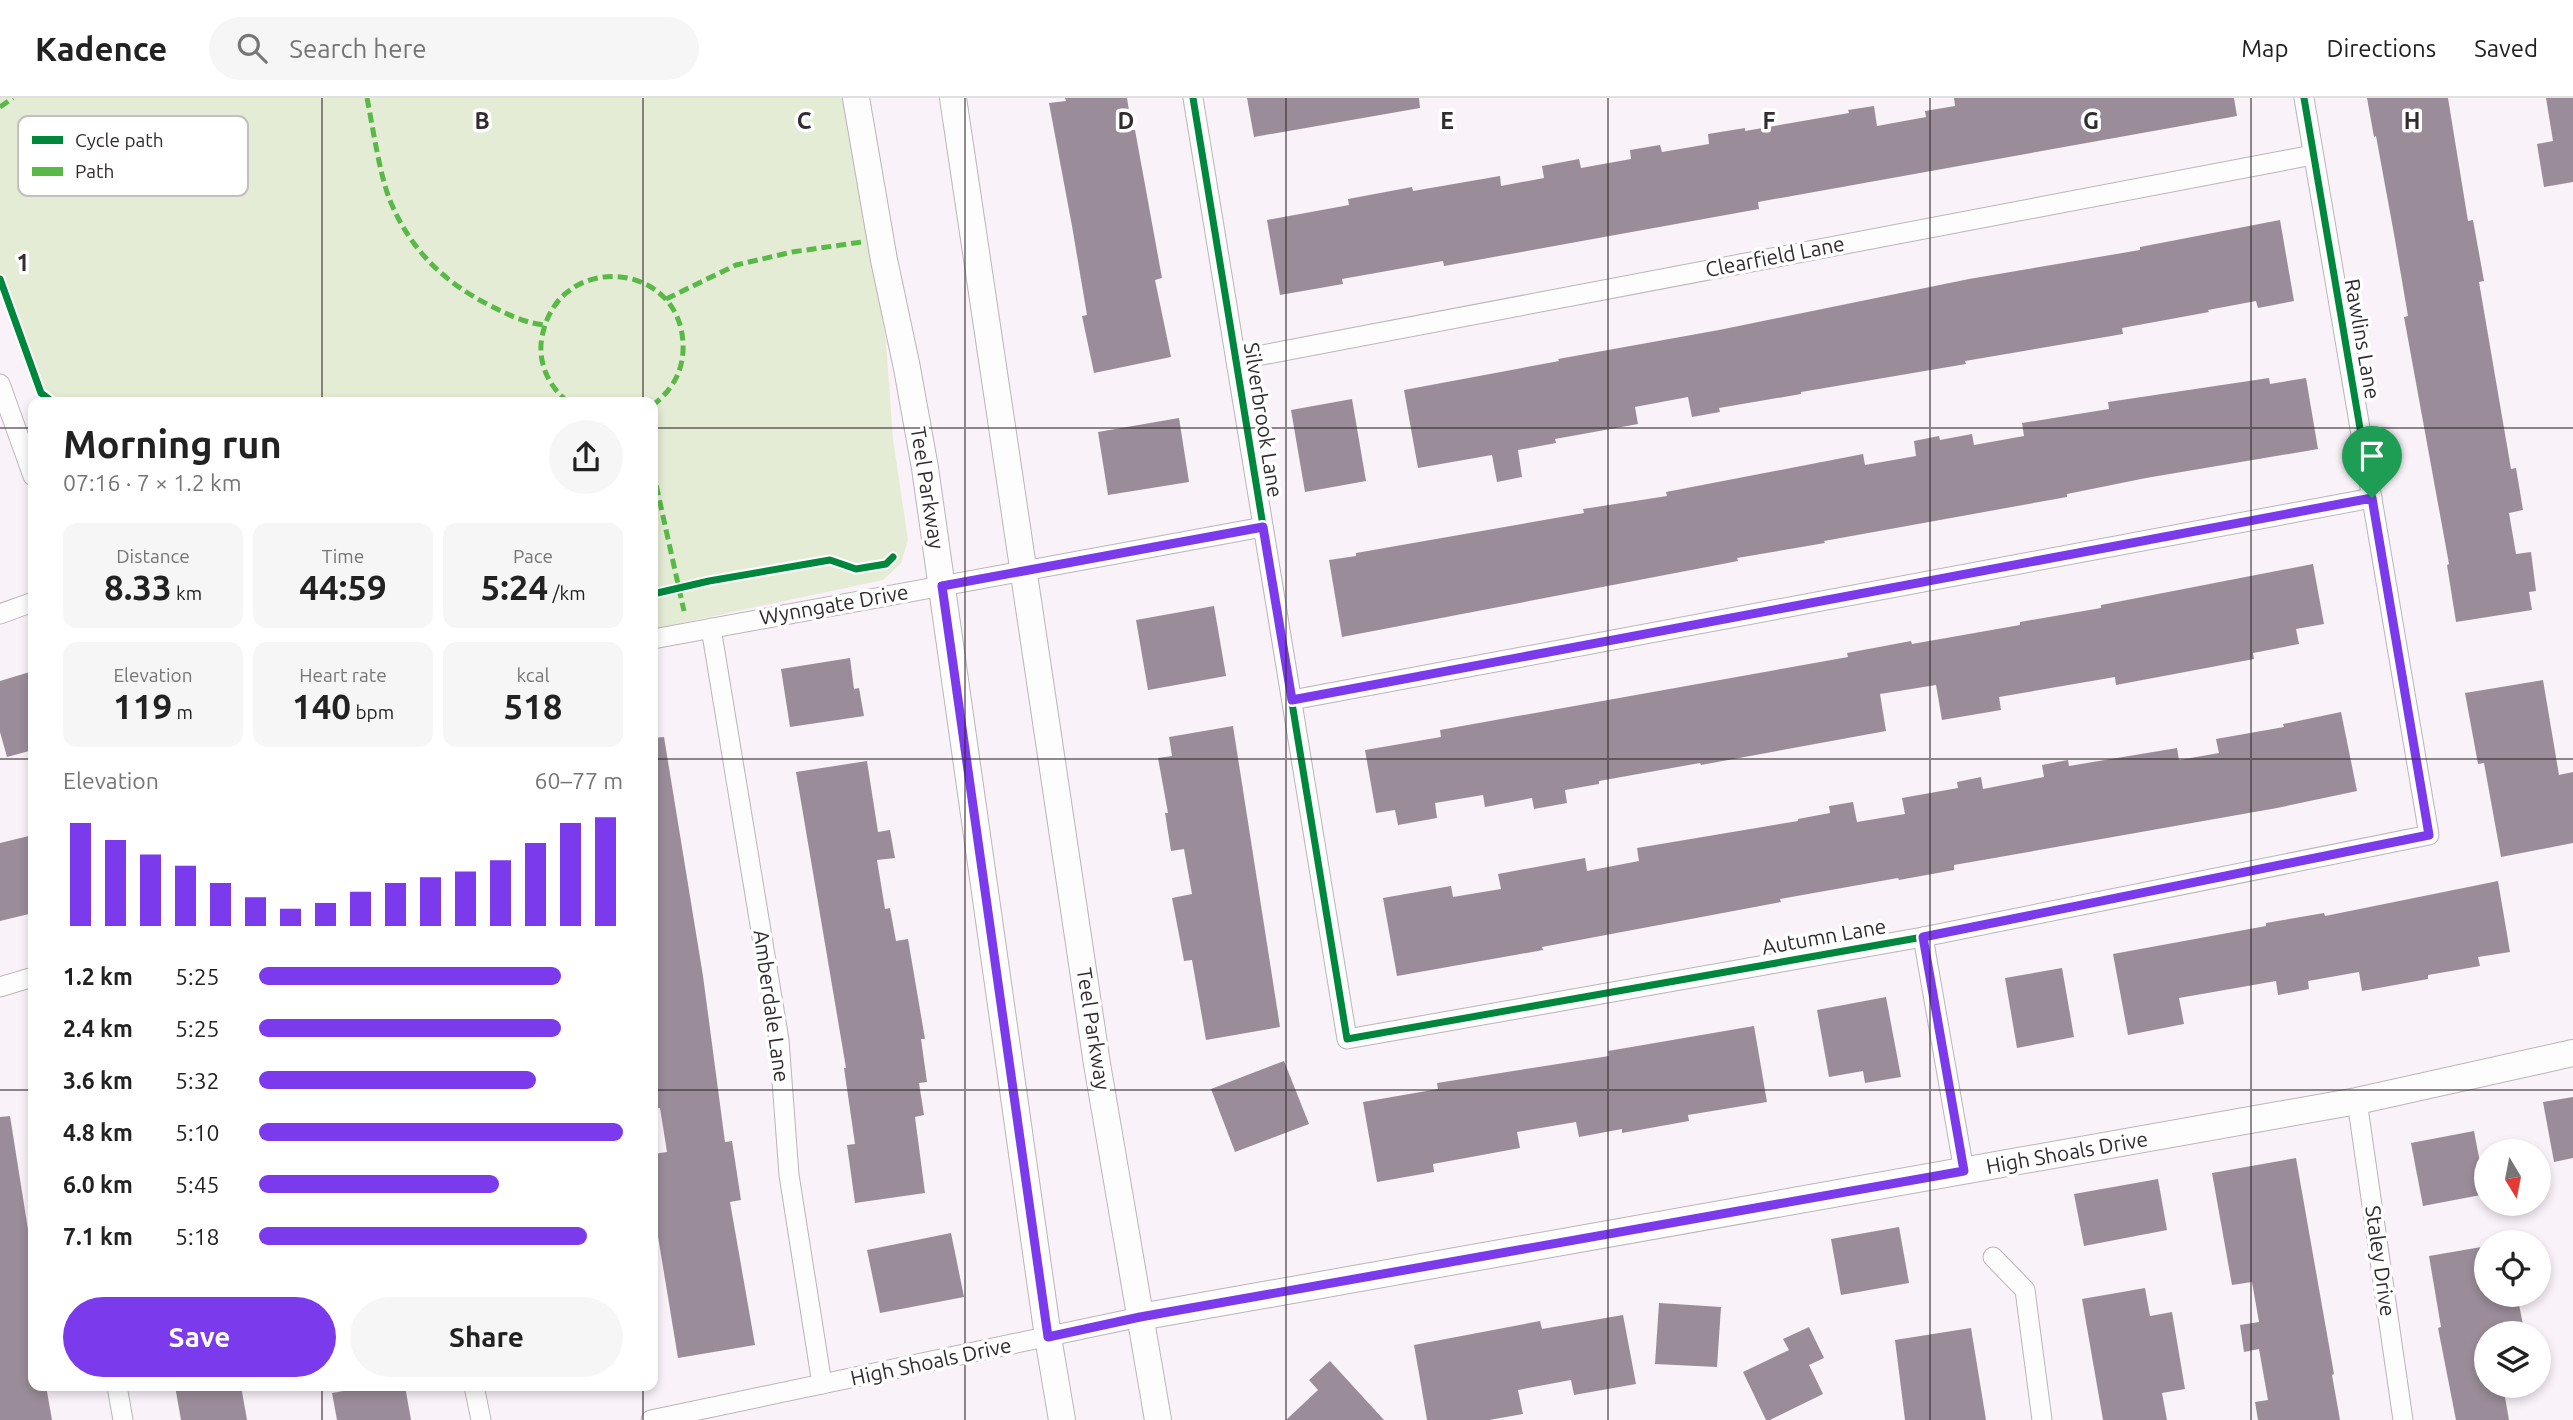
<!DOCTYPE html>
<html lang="en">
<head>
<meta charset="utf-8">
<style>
	:root { --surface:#fff; --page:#f6f6f6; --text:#222; --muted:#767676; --line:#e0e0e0; --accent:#7c3aed }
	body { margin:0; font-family:Ubuntu,sans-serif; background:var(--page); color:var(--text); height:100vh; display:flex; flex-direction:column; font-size:26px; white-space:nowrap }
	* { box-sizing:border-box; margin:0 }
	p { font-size:23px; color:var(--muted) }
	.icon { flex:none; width:38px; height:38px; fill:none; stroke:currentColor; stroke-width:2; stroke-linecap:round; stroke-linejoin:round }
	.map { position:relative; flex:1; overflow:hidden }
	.drawer { position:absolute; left:28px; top:299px; width:630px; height:994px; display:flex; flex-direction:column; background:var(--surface); border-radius:14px; box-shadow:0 4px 10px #0003 }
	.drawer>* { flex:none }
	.needle { width:46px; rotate:170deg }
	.buttons { position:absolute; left:2474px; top:1041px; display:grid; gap:14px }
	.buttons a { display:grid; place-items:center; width:77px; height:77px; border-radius:50%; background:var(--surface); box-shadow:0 4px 10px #0003; font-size:35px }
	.pin { position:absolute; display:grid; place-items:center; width:60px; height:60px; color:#fff; margin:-72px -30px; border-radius:50% 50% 50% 0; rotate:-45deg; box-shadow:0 0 7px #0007 }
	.pin .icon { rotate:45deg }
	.round { display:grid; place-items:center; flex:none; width:74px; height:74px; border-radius:37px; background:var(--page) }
	.summary { display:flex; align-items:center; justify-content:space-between; height:119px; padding:0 35px }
	h1 { font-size:38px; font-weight:700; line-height:52px }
	.stats { display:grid; grid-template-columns:repeat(3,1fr); gap:10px; height:119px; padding:7px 35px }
	.stats div { display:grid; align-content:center; border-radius:14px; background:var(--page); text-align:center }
	.stats b { font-size:35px; font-weight:700 }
	.stats small { font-size:19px; font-weight:400 }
	.stats p { font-size:19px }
	.chart { height:196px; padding:14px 35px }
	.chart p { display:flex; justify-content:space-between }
	.chart svg { width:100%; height:126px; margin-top:7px; stroke:var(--accent); stroke-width:6 }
	.action { display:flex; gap:14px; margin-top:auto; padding:14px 35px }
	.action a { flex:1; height:80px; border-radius:42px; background:var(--accent); color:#fff; font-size:28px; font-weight:700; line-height:80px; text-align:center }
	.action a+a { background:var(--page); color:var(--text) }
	ul { padding:0 35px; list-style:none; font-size:23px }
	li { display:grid; grid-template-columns:112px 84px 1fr; align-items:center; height:52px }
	li i { height:18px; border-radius:9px; background:var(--accent) }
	header { display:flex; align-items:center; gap:42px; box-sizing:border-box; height:98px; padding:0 35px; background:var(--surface); border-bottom:2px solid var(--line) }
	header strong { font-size:33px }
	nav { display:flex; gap:38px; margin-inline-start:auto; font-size:24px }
	.search { width:490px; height:63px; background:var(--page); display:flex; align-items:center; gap:18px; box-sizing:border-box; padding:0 24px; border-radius:38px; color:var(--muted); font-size:26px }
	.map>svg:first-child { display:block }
	.green { fill:#e5ecd5 }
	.building { fill:#9a8d99 }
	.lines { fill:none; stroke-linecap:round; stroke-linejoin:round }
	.street-casing { stroke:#bbb4ba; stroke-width:21 }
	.secondary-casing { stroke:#bbb4ba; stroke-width:28 }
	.street { stroke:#fefdfe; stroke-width:19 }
	.secondary { stroke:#fefdfe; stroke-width:26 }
	.quiet { stroke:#58b947; stroke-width:5; stroke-dasharray:10 5; stroke-linecap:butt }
	.cycleway-casing { stroke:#fff; stroke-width:11 }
	.cycleway { stroke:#00873e; stroke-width:7 }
	.route-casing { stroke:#fff; stroke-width:14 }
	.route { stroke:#7c3aed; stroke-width:9 }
	.grid { fill:none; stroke:#322b30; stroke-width:2; stroke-opacity:0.55 }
	.labels { text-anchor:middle; stroke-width:7; stroke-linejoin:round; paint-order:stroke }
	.street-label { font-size:21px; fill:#322b30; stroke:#fff }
	.key { fill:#fff; stroke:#c2bfc1; stroke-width:2 }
	.key-label { font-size:19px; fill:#322b30 }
	.grid-label { font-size:23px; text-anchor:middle; font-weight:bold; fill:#322b30; stroke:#fff; stroke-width:7; stroke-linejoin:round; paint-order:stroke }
</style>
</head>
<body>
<header>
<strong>Kadence</strong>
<div class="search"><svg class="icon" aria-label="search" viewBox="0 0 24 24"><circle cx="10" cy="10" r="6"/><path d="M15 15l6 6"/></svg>Search here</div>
<nav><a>Map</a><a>Directions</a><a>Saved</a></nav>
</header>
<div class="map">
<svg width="2573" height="1322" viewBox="0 0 2573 1322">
	<rect width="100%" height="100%" fill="#faf2f9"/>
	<path class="green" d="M 0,0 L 847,0 L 886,244 L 893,341 L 908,442 L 901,465 L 883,482 L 653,531 L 653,304 L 40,304 L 0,192 Z"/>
	<g class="building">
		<path d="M 1065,0 L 1127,0 L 1132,32 L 1135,32 L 1162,180 L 1155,182 L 1171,259 L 1094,275 L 1082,218 L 1087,217 L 1072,128 L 1049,5 L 1066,3 Z"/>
		<path d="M 1247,0 L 1419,0 L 1420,10 L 1254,39 Z"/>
		<path d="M 1954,0 L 2234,0 L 2237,18 L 1758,104 L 1759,111 L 1593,141 L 1444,168 L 1443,163 L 1342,181 L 1343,186 L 1280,197 L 1267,122 L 1349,107 L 1348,101 L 1412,89 L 1413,93 L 1500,78 L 1501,88 L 1544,80 L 1542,68 L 1579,61 L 1581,70 L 1631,61 L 1630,52 L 1660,47 L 1662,54 L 1709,46 L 1708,36 L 1745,30 L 1745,33 L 1849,15 L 1848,12 L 1874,8 L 1877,28 L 1926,19 L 1925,13 L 1955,8 Z"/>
		<path d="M 2367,0 L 2448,0 L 2468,123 L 2473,122 L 2484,183 L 2479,184 L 2511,371 L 2516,370 L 2523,412 L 2509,415 L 2516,456 L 2531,454 L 2536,493 L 2529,494 L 2532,512 L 2456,524 L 2447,467 L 2449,466 L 2404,219 L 2408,218 L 2394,136 L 2376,38 L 2374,39 Z"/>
		<path d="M 2546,0 L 2573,0 L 2573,84 L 2544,89 L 2537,46 L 2553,43 Z"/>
		<path d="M 2280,122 L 2294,203 L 2258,210 L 2256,203 L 2208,212 L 2209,214 L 2122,230 L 2123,236 L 1965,263 L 1966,266 L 1801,294 L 1801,296 L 1719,310 L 1720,314 L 1692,319 L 1688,299 L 1635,309 L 1638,326 L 1555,341 L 1556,345 L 1518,352 L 1522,379 L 1497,384 L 1492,357 L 1418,370 L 1404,292 L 1559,263 L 1558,261 L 1719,232 L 1969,181 L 2140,152 L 2140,149 Z"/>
		<path d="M 2269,280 L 2270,286 L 2306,280 L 2318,351 L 2146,380 L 2067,396 L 2067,399 L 1824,443 L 1825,445 L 1737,460 L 1738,463 L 1342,539 L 1329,462 L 1356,458 L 1356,455 L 1584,415 L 1583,411 L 1667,398 L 1666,394 L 1863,356 L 1865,367 L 1916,358 L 1914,343 L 1939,338 L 1940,342 L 1972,336 L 1974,347 L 2024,338 L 2022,325 L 2109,311 L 2108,304 Z"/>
		<path d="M 1352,301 L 1366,383 L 1305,394 L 1291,312 Z"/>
		<path d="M 1179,320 L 1189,384 L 1108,397 L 1098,334 Z"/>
		<path d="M 2313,466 L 2324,526 L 2296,531 L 2299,546 L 2253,555 L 2254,561 L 2116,587 L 2115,579 L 1999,599 L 2001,612 L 1942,622 L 1936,587 L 1880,596 L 1886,633 L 1701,667 L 1700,665 L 1599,683 L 1599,686 L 1565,692 L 1567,705 L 1534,711 L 1532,700 L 1485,709 L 1483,697 L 1435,705 L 1437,720 L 1398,727 L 1395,712 L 1376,715 L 1365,652 L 1441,639 L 1440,632 L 1848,559 L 1847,555 L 1911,543 L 1912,546 L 2020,527 L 2020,524 L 2101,510 L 2101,507 Z"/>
		<path d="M 1214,508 L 1226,578 L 1148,592 L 1136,522 Z"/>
		<path d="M 850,560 L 854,591 L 859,590 L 864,618 L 790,629 L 781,571 Z"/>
		<path d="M 33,573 L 33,652 L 7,659 L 0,634 L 0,583 Z"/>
		<path d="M 2543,582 L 2559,677 L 2573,674 L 2573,745 L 2501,759 L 2484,665 L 2478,666 L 2465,595 Z"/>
		<path d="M 2341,614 L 2357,693 L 2277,710 L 1954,767 L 1954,772 L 1899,782 L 1898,780 L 1780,801 L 1781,804 L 1542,849 L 1543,852 L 1397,878 L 1383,800 L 1451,788 L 1453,799 L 1501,791 L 1498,776 L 1585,760 L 1587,773 L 1639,763 L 1637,750 L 1798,723 L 1798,721 L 1830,715 L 1829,708 L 1853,704 L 1857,724 L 1905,716 L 1902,700 L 1958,690 L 1957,684 L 1981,679 L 1983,691 L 2044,679 L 2042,667 L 2068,662 L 2069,668 L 2177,650 L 2179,662 L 2219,655 L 2216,641 L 2284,629 L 2283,626 Z"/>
		<path d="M 1233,628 L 1280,929 L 1206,942 L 1192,862 L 1184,863 L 1172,800 L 1192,796 L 1184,751 L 1171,753 L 1165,715 L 1168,715 L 1158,660 L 1172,658 L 1169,639 Z"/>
		<path d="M 664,639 L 703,878 L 725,1044 L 732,1043 L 741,1102 L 730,1104 L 755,1247 L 678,1260 L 653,1108 L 653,1056 L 667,1054 L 660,1010 L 653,1011 L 653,640 Z"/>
		<path d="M 867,663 L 878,734 L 890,732 L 895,760 L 877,762 L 885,811 L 890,810 L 896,843 L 908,841 L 925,941 L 921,941 L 927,984 L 919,985 L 924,1017 L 915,1019 L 925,1095 L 855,1105 L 847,1047 L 855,1046 L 844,970 L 846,970 L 796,674 Z"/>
		<path d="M 33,737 L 33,815 L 0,823 L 0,745 Z"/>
		<path d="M 2498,783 L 2510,854 L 2478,859 L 2480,868 L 2428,877 L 2428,881 L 2362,893 L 2359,874 L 2308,883 L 2309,891 L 2278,897 L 2276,883 L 2179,900 L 2184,926 L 2128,937 L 2113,856 L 2266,828 L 2266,825 L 2324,815 L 2325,818 Z"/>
		<path d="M 2062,870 L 2074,939 L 2017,950 L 2005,880 Z"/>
		<path d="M 1886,899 L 1901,979 L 1865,985 L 1863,973 L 1829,979 L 1817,912 Z"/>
		<path d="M 1754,928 L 1767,1004 L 1688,1017 L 1689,1023 L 1622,1035 L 1622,1031 L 1579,1039 L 1576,1024 L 1517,1034 L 1520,1050 L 1433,1066 L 1434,1074 L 1377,1084 L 1363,1004 L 1438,991 L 1437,985 L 1609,958 L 1608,953 Z"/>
		<path d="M 1284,963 L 1309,1026 L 1235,1054 L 1211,991 Z"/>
		<path d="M 2573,999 L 2573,1060 L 2554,1064 L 2543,1004 Z"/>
		<path d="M 10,1018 L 33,1163 L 33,1288 L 46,1288 L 52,1322 L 0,1322 L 0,1019 Z"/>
		<path d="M 2474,1033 L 2486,1096 L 2423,1108 L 2411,1045 Z"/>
		<path d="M 2296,1060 L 2334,1276 L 2332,1277 L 2340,1322 L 2258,1322 L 2255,1304 L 2268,1302 L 2259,1251 L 2244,1254 L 2240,1227 L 2259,1224 L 2252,1184 L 2232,1187 L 2212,1075 Z"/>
		<path d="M 2158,1081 L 2167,1132 L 2084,1148 L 2074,1096 Z"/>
		<path d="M 1899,1129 L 1909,1185 L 1841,1197 L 1831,1141 Z"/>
		<path d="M 951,1135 L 964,1199 L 880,1215 L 867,1152 Z"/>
		<path d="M 2487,1148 L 2487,1197 L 2517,1197 L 2525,1236 L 2487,1236 L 2487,1288 L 2503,1288 L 2509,1322 L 2456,1322 L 2438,1230 L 2441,1229 L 2429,1158 Z"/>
		<path d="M 2145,1190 L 2150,1218 L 2172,1214 L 2185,1291 L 2162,1295 L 2167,1322 L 2103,1322 L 2082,1201 Z"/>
		<path d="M 1659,1205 L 1721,1209 L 1717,1269 L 1655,1266 Z"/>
		<path d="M 1623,1217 L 1636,1286 L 1574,1297 L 1571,1282 L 1518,1292 L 1523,1316 L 1489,1322 L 1427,1322 L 1414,1247 L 1540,1223 L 1542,1231 Z"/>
		<path d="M 1809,1229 L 1824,1260 L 1809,1267 L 1823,1296 L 1770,1322 L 1766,1322 L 1743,1274 L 1789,1252 L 1783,1241 Z"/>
		<path d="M 1971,1230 L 1986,1322 L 1905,1322 L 1895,1242 Z"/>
		<path d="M 1330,1263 L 1384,1322 L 1286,1322 L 1318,1292 L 1309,1282 Z"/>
		<path d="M 175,1288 L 241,1288 L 247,1322 L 181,1322 Z"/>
		<path d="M 371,1288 L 405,1288 L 411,1322 L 337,1322 L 332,1295 Z"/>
	</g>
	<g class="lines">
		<defs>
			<g id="street">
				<path d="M 1193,0 L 1347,941 L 1923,839 L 2429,737 L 2304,0"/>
				<path d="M 1236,262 L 2313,57"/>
				<path d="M 0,286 L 33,378"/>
				<path d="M 0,516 L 33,504"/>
				<path d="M 711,530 L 779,942 L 789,1077 L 822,1286"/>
				<path d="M 653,541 L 1263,429"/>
				<path d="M 1292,602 L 2372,400"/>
				<path d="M 1923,839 L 1964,1073"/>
				<path d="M 0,889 L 33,879"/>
				<path d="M 2357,1003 L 2403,1322"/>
				<path d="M 1993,1159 L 2025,1192 L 2042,1322"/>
				<path d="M 117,1288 L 123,1322"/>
				<path d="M 474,1288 L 481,1322"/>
				<path d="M 651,1322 L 1140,1219"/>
			</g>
			<g id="secondary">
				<path d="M 856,0 L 884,162 L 907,270 L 925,370 L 1048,1239 L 1062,1322"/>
				<path d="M 953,0 L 1097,966 L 1158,1322"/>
				<path d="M 1140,1219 L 2357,1003 L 2573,955"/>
			</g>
		</defs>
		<use href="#street" class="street-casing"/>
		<use href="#secondary" class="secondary-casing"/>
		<use href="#street" class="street"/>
		<use href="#secondary" class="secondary"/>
		<g class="quiet">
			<path d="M 367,0 C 373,30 379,73 389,100 C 409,150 442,183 489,207 C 509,217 522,224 544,227"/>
			<path d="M 0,9 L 13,0"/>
			<path d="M 666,201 L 736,167 L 792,154 L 862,144"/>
			<path d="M 568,304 C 549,289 537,264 542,239 C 558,150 687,163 683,253 C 682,276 670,294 653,307"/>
			<path d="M 653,373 L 684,513"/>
		</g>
		<defs>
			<g id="cycleway">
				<path d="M 1193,0 L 1347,941 L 1923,839 L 2429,737 L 2304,0"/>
				<path d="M 0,181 L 41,295 L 53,304"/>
				<path d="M 653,496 L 709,483 L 830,462 L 856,471 L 886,466 L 893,459"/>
			</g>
		</defs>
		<use href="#cycleway" class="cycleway-casing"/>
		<use href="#cycleway" class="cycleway"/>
	</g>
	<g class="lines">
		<defs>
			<path id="route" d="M 2372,400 L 2429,737 L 1923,839 L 1964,1073 L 1140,1219 L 1048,1239 L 942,488 L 1263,429 L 1292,602 Z"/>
		</defs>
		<use href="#route" class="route-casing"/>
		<use href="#route" class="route"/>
	</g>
	<path class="grid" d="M 322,0 L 322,304M 643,0 L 643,304M 965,0 L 965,1322M 1286,0 L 1286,1322M 1608,0 L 1608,1322M 1930,0 L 1930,1322M 2251,0 L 2251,1322M 0,330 L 33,330M 653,330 L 2573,330M 0,661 L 33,661M 653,661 L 2573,661M 0,992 L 33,992M 653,992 L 2573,992M 322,1288 L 322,1322M 643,1288 L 643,1322"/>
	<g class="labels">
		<g class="street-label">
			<text transform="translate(1775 159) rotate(-11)" y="7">Clearfield Lane</text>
			<text transform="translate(2362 241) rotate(80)" y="7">Rawlins Lane</text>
			<text transform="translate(1263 322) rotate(81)" y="7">Silverbrook Lane</text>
			<text transform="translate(927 390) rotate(81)" y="7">Teel Parkway</text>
			<text transform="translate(834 507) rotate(-10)" y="7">Wynngate Drive</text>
			<text transform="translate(1824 839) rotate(-10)" y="7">Autumn Lane</text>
			<text transform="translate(771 908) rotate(82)" y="7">Amberdale Lane</text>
			<text transform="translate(1093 931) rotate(81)" y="7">Teel Parkway</text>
			<text transform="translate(2067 1055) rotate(-10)" y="7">High Shoals Drive</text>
			<text transform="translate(2380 1163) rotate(82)" y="7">Staley Drive</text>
			<text transform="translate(931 1264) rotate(-12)" y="7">High Shoals Drive</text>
		</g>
	</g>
	<rect x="18" y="18" width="230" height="80" rx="10" class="key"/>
	<rect x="32" y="38" width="31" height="8" fill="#00873e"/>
	<rect x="32" y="69" width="31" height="9" fill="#58b947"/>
	<g class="key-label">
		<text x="75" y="49">Cycle path</text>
		<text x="75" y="80">Path</text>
	</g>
	<g class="grid-label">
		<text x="482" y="31">B</text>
		<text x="804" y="31">C</text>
		<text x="1126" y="31">D</text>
		<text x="1447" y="31">E</text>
		<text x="1769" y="31">F</text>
		<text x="2091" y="31">G</text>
		<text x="2412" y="31">H</text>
		<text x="23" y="173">1</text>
	</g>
</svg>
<div class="buttons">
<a><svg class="needle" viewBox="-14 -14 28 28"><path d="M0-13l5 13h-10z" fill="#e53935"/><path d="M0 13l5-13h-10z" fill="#767676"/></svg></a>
<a><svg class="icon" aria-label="locate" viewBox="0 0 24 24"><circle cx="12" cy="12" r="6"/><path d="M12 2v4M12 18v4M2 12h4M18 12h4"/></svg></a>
<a><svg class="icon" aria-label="layers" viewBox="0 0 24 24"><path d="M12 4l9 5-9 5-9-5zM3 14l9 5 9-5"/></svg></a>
</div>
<div class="pin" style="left:2372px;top:400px;background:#1e9e55"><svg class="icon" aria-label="arrive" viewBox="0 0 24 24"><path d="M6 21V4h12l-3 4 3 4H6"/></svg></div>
<section class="drawer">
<div class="summary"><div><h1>Morning run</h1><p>07:16 · 7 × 1.2 km</p></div><a class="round"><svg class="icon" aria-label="share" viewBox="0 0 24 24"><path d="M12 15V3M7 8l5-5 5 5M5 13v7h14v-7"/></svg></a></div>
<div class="stats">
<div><p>Distance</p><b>8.33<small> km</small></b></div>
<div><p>Time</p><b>44:59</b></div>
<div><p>Pace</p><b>5:24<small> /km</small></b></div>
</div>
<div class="stats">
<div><p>Elevation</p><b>119<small> m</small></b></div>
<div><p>Heart rate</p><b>140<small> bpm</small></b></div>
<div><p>kcal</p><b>518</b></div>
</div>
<div class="chart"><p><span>Elevation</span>60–77 m</p>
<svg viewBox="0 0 160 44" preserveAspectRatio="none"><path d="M5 44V8M15 44V14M25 44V19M35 44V23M45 44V29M55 44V34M65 44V38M75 44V36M85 44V32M95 44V29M105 44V27M115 44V25M125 44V21M135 44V15M145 44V8M155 44V6"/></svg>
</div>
<ul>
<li><b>1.2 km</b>5:25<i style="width:83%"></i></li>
<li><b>2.4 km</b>5:25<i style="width:83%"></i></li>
<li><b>3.6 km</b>5:32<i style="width:76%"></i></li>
<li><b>4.8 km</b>5:10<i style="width:100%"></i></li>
<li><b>6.0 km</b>5:45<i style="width:66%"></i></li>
<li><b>7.1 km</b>5:18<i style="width:90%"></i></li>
</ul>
<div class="action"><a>Save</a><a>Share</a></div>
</section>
</div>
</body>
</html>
